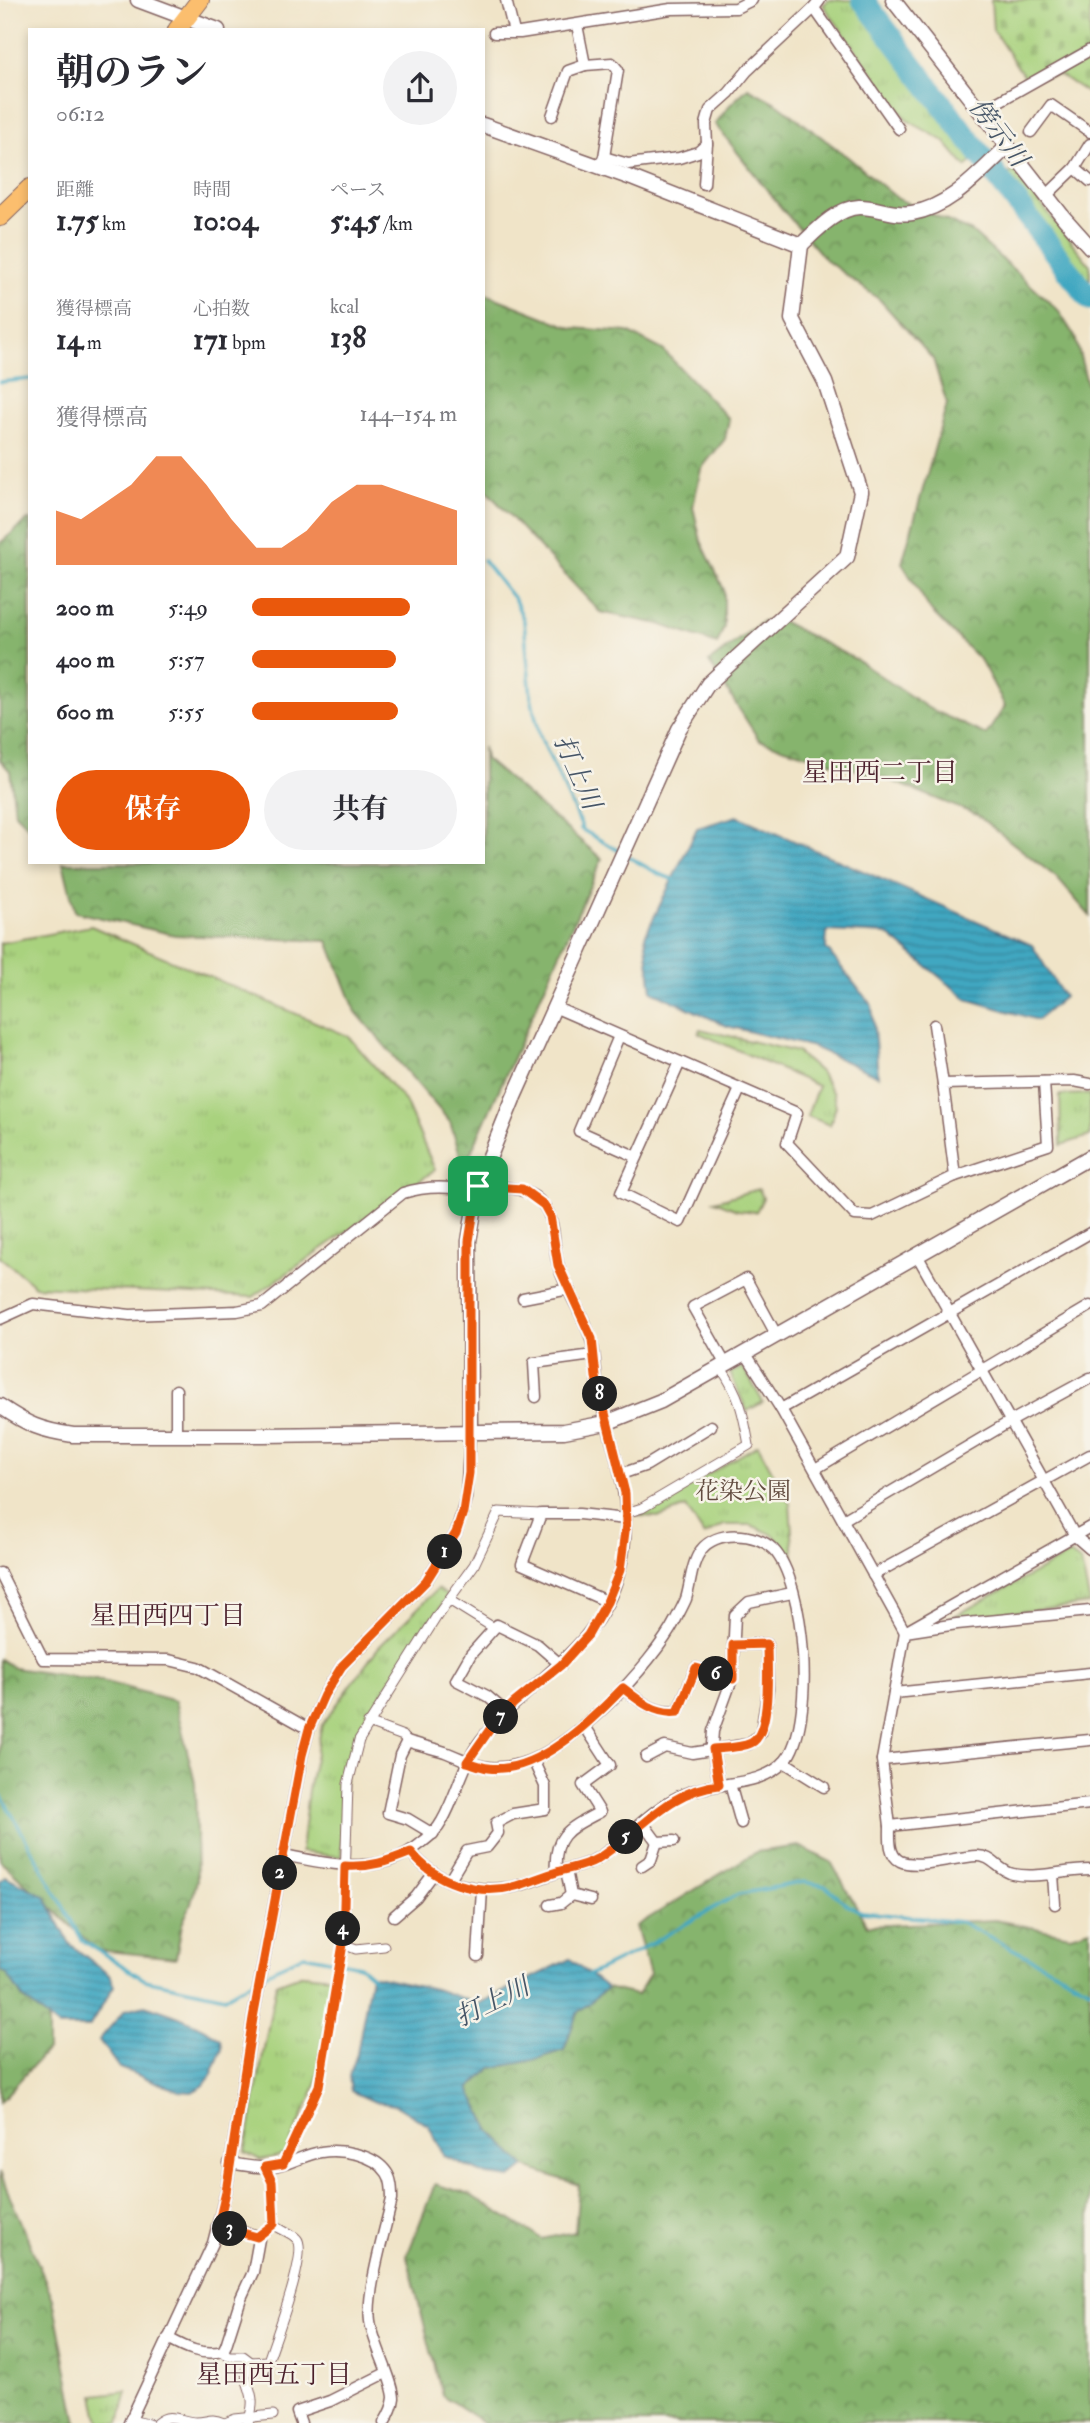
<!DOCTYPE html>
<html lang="ja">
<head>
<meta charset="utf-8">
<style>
	:root { --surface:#fff; --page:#f2f2f3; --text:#2b2b33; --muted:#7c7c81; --accent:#ea580c }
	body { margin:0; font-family:"IM FELL Double Pica","Noto Serif JP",serif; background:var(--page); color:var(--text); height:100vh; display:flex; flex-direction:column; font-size:26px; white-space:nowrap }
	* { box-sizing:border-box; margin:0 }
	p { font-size:23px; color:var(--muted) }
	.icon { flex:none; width:38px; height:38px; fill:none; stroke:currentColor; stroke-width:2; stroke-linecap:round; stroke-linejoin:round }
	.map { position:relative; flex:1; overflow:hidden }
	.details { position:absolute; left:28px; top:28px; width:457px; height:836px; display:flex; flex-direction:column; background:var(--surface); border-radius:0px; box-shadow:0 4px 10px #0003 }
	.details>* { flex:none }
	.pin { position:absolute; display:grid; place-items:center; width:60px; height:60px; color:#fff; margin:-30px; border-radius:14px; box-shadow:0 4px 10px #0006 }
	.km { position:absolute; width:35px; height:35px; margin:-18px; border-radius:50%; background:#222; color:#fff; font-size:19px; line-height:35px; text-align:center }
	.round { display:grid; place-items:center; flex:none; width:74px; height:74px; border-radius:37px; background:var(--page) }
	.overview { display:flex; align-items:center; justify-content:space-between; height:119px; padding:0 28px }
	h1 { font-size:38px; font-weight:700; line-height:52px }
	.figures { display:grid; grid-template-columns:repeat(3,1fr); gap:10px; height:119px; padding:7px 28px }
	.figures div { display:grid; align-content:center }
	.figures b { font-size:30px; font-weight:700 }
	.figures small { font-size:19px; font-weight:400 }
	.figures p { font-size:19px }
	.chart { height:196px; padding:14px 28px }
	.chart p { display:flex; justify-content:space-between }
	.chart svg { width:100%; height:126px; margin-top:7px; fill:var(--accent); opacity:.7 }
	.cta { display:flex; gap:14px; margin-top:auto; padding:14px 28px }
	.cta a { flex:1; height:80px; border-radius:42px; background:var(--accent); color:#fff; font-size:28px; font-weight:700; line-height:80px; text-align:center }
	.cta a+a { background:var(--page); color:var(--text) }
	ul { padding:0 28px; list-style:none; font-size:23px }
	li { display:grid; grid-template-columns:112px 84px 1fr; align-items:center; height:52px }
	li i { height:18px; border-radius:9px; background:var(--accent) }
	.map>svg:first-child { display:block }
	.grass { fill:url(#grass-tufts); stroke:#7a7854; stroke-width:2 }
	.forest { fill:url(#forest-crowns); stroke:#686a4c; stroke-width:2 }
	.cemetery { fill:url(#cemetery-stones); stroke:#7a7854; stroke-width:2 }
	.water { fill:url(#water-rules); stroke:#466376; stroke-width:2 }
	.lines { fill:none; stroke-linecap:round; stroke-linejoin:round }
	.stream { stroke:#41a7c1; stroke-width:3.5 }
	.river { stroke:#41a7c1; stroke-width:23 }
	.pedestrian-casing { stroke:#846462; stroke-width:11 }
	.minor-casing { stroke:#846462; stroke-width:13 }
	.tertiary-casing { stroke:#846462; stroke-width:17 }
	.primary-casing { stroke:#846462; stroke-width:20 }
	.pedestrian { stroke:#fff; stroke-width:9 }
	.minor { stroke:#fff; stroke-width:10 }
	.tertiary { stroke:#fff; stroke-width:14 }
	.primary { stroke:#fbbe6e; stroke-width:18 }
	.route-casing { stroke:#fff; stroke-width:14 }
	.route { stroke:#ea580c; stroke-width:9 }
	.labels { text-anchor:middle; stroke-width:5; stroke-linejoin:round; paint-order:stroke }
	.park-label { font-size:24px; fill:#624c40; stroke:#f7f3e8 }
	.water-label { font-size:26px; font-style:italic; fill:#465567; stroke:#f7f3e8 }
	.neighbourhood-label { font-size:26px; fill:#4a1f2b; stroke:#f7f3e8 }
</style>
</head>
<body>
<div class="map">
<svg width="1090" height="2423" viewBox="0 0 1090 2423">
	<defs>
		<pattern id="grass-tufts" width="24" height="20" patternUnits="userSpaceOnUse" patternTransform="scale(1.75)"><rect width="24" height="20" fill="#a9d27e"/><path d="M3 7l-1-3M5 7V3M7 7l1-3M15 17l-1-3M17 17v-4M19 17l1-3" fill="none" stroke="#93b46d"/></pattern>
		<pattern id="forest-crowns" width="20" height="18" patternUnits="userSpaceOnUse" patternTransform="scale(1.75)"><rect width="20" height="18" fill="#86b46d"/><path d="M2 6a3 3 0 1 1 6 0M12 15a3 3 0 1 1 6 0" fill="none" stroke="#70925a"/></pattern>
		<pattern id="cemetery-stones" width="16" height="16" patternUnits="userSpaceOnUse" patternTransform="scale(1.75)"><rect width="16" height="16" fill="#a9d27e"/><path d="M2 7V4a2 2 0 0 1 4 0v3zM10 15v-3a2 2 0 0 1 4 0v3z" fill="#93b46d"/></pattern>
		<pattern id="water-rules" width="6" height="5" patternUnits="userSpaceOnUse" patternTransform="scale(1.75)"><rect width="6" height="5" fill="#41a7c1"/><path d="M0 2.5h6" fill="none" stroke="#38879d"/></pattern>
	</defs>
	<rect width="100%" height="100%" fill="#f7f3e8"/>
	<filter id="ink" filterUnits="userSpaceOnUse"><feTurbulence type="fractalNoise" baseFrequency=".0143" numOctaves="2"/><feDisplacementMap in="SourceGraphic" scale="14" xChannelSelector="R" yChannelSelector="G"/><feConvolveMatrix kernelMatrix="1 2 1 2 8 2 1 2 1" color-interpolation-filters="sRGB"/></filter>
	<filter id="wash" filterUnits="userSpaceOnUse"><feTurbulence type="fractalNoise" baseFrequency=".00686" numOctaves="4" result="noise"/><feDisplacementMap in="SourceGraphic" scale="28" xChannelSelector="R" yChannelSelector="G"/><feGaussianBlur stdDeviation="1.57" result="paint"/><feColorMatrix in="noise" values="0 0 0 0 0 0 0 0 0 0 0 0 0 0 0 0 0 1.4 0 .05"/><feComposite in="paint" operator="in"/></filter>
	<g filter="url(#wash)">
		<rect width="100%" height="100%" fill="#f0e4c8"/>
		<g class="grass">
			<path d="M 829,0 L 855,0 L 978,156 L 966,167 L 944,141 L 907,120 L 823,5 Z"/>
			<path d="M 1015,172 L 1090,265 L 1090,290 L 1002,174 Z"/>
			<path d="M 91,926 L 348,1036 L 405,1101 L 435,1170 L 253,1297 L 35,1286 L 0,1257 L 0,943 Z"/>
			<path d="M 700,1029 L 797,1052 L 820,1072 L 833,1094 L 836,1106 L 830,1125 L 807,1116 L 818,1086 L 699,1033 Z"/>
			<path d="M 1090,1094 L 1090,1136 L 1061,1145 L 1060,1095 Z"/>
			<path d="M 759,1189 L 763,1198 L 756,1212 L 738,1210 L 714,1201 Z"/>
			<path d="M 743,1367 L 763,1402 L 747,1411 L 730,1373 Z"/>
			<path d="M 758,1445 L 790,1504 L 794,1562 L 774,1535 L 751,1525 L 724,1525 L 704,1536 L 686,1507 L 660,1517 L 638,1516 Z"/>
			<path d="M 1070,1554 L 1081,1562 L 1090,1604 L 949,1619 Z"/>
			<path d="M 437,1589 L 448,1596 L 365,1720 L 345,1774 L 341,1857 L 301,1852 L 308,1790 L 322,1725 L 378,1648 Z"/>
			<path d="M 303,1974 L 332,1977 L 316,2086 L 285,2155 L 260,2160 L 245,2152 L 276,1984 Z"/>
			<path d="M 127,2391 L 119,2423 L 100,2423 L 94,2395 Z"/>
		</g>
		<g class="forest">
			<path d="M 748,88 L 778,104 L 849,158 L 898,199 L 972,232 L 1058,310 L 1075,337 L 1090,395 L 1090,916 L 1057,878 L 977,815 L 895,782 L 759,740 L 709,662 L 763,621 L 783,622 L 857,660 L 928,708 L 986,735 L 1005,706 L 981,661 L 931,611 L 902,563 L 947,404 L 933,359 L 880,300 L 827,261 L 783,210 L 715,124 L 730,105 Z"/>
			<path d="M 483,293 L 572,328 L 628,332 L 663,350 L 729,419 L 725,439 L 701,469 L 693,507 L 701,541 L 724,590 L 724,627 L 717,644 L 659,624 L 600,612 L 483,487 Z"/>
			<path d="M 28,520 L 30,520 L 30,828 L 15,813 L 10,771 L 0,760 L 0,543 Z"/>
			<path d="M 483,747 L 485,759 L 602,859 L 464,1168 L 450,1122 L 356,1012 L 328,941 L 175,935 L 75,912 L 63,863 L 483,863 Z"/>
			<path d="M 0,1659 L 14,1668 L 102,1681 L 175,1701 L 195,1783 L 197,1880 L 191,1904 L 182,1924 L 176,1958 L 97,1950 L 0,1860 Z"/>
			<path d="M 799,1846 L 831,1862 L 867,1926 L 995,1920 L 1070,1935 L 1090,1929 L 1090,2423 L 484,2423 L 442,2395 L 407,2256 L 435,2184 L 470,2195 L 542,2239 L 575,2232 L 579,2185 L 525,2167 L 491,2131 L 469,2089 L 492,2068 L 530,2061 L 564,2050 L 577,2013 L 607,1988 L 637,1995 L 650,1974 L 636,1926 L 756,1852 Z"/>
			<path d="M 0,1970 L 7,1974 L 23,1998 L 48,2018 L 48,2049 L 0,2102 Z"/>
			<path d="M 0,2173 L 53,2299 L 77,2423 L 0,2423 Z"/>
		</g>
		<path class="cemetery" d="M 991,0 L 1090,0 L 1090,95 L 1060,75 L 1025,78 L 993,30 Z"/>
		<g class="water">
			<path d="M 737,816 L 1032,945 L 1064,997 L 1037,1020 L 967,999 L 887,934 L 827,931 L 826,948 L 872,1006 L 878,1076 L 813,1047 L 727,1026 L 652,991 L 645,936 L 697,828 Z"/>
			<path d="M 5,1876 L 45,1896 L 70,1944 L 109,1975 L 114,1986 L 89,2027 L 59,2027 L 23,1998 L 7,1974 L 0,1970 L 0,1882 Z"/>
			<path d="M 570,1959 L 607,1988 L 577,2013 L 564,2050 L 530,2061 L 492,2068 L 469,2089 L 491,2131 L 525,2167 L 511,2178 L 487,2175 L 444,2156 L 429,2126 L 395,2105 L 375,2102 L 351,2091 L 349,2076 L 357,2054 L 371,1975 L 435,1989 L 478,2004 Z"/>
			<path d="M 145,2005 C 172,2014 197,2022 221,2039 L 222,2049 L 211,2076 L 203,2086 L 192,2092 L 179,2091 L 119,2068 L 99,2040 L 125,2010 Z"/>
		</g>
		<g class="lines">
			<g class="stream">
				<path d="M 0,382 L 30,379"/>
				<path d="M 483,560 L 515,600 L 524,621 L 531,697 L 540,736 L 581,825 L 581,829 L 619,851"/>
				<path d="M 625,855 L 659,874 L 675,880"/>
				<path d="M 0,1793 L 82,1940 L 145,1980 L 225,1997 L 256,1979"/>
				<path d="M 263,1975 L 304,1955 L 360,1966 L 374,1978"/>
				<path d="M 587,1976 L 640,1950 L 738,1894 L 805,1882 L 825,1886 L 849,1906 L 862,1912 L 961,1922 L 1090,1989"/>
			</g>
			<path class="river" d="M 863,0 L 1090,299"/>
		</g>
	</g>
	<g filter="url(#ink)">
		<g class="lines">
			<defs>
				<g id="pedestrian">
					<path d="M 626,1513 L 642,1508 L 749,1445 C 743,1412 740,1396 721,1368"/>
					<path d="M 449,1600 L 494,1628"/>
					<path d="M 368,1723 L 403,1736 L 407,1741"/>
					<path d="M 343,1944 L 356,1949 L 384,1946"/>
					<path d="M 283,2164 L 319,2086 L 343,1944 L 348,1784 L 359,1740 L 437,1616 L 474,1565 L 499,1512 L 541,1514"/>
					<path d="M 257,2237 L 274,2224"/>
					<path d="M 223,2351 L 228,2356 L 243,2356 L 251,2362"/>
					<path d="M 130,2419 L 148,2423"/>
					<path d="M 157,2423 C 171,2411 180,2422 196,2422 C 209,2422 209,2417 224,2423"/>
					<path d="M 225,2423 L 235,2419 L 273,2415"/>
					<path d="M 248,2423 C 250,2416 253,2408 252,2400 C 251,2385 240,2376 251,2362 L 268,2361 C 274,2342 309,2252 297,2239 C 292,2233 281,2230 274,2224 L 272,2182 L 265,2167"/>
				</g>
				<g id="minor">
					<path d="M 506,0 L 514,32"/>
					<path d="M 814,8 L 899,129"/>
					<path d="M 494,33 L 520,33 L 671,9 L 736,8 L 752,0"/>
					<path d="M 585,65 L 612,63 L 618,70 L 604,157"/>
					<path d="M 980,112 L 1090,50"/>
					<path d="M 552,116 L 568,71 L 585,65 L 577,25"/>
					<path d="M 1031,132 L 1051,105 L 1090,132"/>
					<path d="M 600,166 L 604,157 L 628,164 L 679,158 L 698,152 L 707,144 L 706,124 L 710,110 L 729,93 L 747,71 L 814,8 L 820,0"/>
					<path d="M 1075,168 L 1090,181"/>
					<path d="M 704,184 L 707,144"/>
					<path d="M 1046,196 L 1075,168 L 1090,144"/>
					<path d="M 554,1007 L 797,1113 L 787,1143 L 855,1215 L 872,1216 L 955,1176 L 943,1084 L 1074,1081 L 1090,1084"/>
					<path d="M 934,1025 L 943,1084"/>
					<path d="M 619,1036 L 579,1131 L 637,1157"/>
					<path d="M 680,1062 L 621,1193 L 680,1222 L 740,1089"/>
					<path d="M 955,1176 L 1048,1145 L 1044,1082"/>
					<path d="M 917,1255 L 1075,1536 L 1090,1549"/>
					<path d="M 523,1298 L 569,1289"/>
					<path d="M 0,1319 L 33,1304 L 130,1315 L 237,1311 L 262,1306 L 403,1193 C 428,1185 451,1187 476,1191"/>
					<path d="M 746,1354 L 781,1409 L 905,1632 L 1090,1527"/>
					<path d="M 726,1365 L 693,1307 L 746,1279 L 777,1336"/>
					<path d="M 176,1390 L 176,1435"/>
					<path d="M 536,1397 L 534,1363 L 593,1355"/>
					<path d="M 781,1409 L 1090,1233"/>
					<path d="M 815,1469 L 1090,1306"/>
					<path d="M 621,1474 L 647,1465 L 711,1426"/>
					<path d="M 843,1520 L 1011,1421 L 1090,1378"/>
					<path d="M 0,1573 L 43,1659 L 169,1660 L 198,1667 L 309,1729"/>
					<path d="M 873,1575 L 1090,1455"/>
					<path d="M 608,1602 L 522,1564 L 541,1514 L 579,1514 L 626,1519"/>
					<path d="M 1090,1611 L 957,1624 L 905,1632 L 882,1760 L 890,1826 L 1090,1804"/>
					<path d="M 623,1688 C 639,1701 656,1715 678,1711 L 696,1668 L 732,1679"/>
					<path d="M 894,1693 L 1090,1673"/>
					<path d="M 506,1712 L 487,1696 L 456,1680 L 471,1654 L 497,1625 L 538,1645 L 561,1665"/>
					<path d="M 646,1757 L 665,1747 L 692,1753 L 749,1744 L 761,1733 L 768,1689 L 767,1644 L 733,1645"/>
					<path d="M 882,1760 L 1090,1740"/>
					<path d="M 784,1762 L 824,1787"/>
					<path d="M 730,1784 L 741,1823"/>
					<path d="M 719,1785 L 712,1744 L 713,1731 L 732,1679 L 735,1615 L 749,1602 L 792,1593"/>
					<path d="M 643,1823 L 657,1842 L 674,1841"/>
					<path d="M 890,1826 C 890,1837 888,1855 900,1861 C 917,1869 956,1857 976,1856 C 993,1855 998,1871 1013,1874 C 1038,1879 1065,1870 1090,1870"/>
					<path d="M 411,1852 C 435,1883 474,1893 512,1887 C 527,1885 541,1877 555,1873 C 569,1868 586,1866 598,1858 C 625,1841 646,1814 674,1799 C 709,1778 758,1791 785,1761 C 816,1725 806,1582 773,1549 C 755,1532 717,1530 701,1550 C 691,1564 691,1583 686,1599 C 683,1606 679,1613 676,1619 C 653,1665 566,1756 515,1765 C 483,1772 474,1763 445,1752 C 432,1748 419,1745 407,1741 L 400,1755 L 388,1813 L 408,1819 L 433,1834"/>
					<path d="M 283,1855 C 330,1864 380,1877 420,1844 C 429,1837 437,1831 442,1821 C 457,1795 462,1765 481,1740 C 528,1680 599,1651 620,1570 C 637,1503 613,1453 598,1389 C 595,1372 596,1352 590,1336 C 582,1312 565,1289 558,1264 C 553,1246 556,1223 545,1207 C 529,1185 503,1187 478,1186"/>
					<path d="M 642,1866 L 651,1860 L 657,1842"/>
					<path d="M 566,1870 L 571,1895 L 591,1900"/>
					<path d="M 556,1872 C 553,1834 570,1828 600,1812 L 583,1785 L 610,1765 L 584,1725"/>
					<path d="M 1053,1874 L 1055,1904"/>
					<path d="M 449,1881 L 467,1851 L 487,1847 L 498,1833 L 496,1823 L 513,1814 L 545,1809 L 545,1786 L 533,1760"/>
					<path d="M 550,1905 L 561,1903 L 571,1895"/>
					<path d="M 394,1916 L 416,1897 L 434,1873"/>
					<path d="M 478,1956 L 482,1889"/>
					<path d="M 229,2163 C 244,2165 259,2169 273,2167 C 289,2165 305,2154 321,2152 C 341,2149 375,2154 387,2173 C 392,2180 392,2191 392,2199 C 385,2230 366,2293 370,2321 C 373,2343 394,2382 394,2398 C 393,2408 389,2415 384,2423"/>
					<path d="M 168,2338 C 186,2348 202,2356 223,2351 L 226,2345 L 241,2298 L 253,2272 L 259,2239 L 255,2235 L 217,2226"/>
					<path d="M 129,2423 L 213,2243 L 226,2192 L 253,2018 L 302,1755 L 309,1729 L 324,1695 L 342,1666 L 426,1581 L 456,1533 L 466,1498 L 470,1434"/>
					<path d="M 301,2423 L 297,2412 L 330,2401 L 386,2373"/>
				</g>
				<g id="tertiary">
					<path d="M 138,0 L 218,30"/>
					<path d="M 893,0 L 1064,218 L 1090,247"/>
					<path d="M 801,245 C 816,231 837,208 859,207 C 874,206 892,216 912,213 C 951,207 980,172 1007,147"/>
					<path d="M 0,1406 C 28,1425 40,1430 73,1435 L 263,1435 L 564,1431 L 606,1423 L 661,1401 L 1090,1157"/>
					<path d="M 470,1434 L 469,1241 L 478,1186 L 513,1099 L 679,729 L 708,684 L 847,557 L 861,492 L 825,382 L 792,319 L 801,245 L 634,179 L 483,125"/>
				</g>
				<g id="primary">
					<path d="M 177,30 L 200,0"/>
					<path d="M 0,217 L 30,188"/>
				</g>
			</defs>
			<use href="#pedestrian" class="pedestrian-casing"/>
			<use href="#minor" class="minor-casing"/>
			<use href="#tertiary" class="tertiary-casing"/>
			<use href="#primary" class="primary-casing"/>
			<use href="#pedestrian" class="pedestrian"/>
			<use href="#minor" class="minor"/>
			<use href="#tertiary" class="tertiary"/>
			<use href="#primary" class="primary"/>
		</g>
	</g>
	<g class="lines" filter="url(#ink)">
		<defs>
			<path id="route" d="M 478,1186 L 522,1189 L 544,1205 L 550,1216 L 558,1265 L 592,1339 L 596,1377 L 625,1493 L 626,1524 L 620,1570 L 607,1602 L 588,1635 L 561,1665 L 514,1703 L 495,1722 L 467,1762 C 474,1764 481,1767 488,1768 C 537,1775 592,1720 623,1688 C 639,1701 656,1715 678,1712 L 696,1668 L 733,1679 L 733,1645 L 767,1644 C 767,1666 772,1733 751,1743 C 741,1748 724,1748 713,1749 L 719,1785 C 668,1790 639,1833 597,1859 C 585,1866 570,1868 557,1872 C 543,1876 530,1882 516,1886 C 478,1896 435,1883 411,1852 C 389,1861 369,1868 345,1866 L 343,1944 L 319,2086 L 283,2164 L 265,2167 L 272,2182 L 274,2224 L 257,2237 L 218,2226 L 226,2192 L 253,2018 L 302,1755 L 309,1729 L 324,1695 L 342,1666 L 426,1581 L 456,1533 L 463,1512 L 469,1473 L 469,1241 Z"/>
		</defs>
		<use href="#route" class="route-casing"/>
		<use href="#route" class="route"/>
	</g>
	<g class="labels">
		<g class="park-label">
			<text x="743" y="1499">花染公園</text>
		</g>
		<g class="water-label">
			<text transform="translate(999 132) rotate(53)" y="9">傍示川</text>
			<text transform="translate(578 772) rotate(66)" y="9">打上川</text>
			<text transform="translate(492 2001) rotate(-26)" y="9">打上川</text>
		</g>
		<g class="neighbourhood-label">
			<text x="880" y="781">星田西二丁目</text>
			<text x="168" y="1624">星田西四丁目</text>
			<text x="274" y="2383">星田西五丁目</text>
		</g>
	</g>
</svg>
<div class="pin" style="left:478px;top:1186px;background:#1e9e55"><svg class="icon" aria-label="arrive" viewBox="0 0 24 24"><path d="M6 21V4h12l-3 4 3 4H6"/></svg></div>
<b class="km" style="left:445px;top:1552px">1</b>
<b class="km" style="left:280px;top:1873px">2</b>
<b class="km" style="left:230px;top:2229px">3</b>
<b class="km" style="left:343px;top:1929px">4</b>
<b class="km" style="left:626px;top:1837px">5</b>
<b class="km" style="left:716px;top:1674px">6</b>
<b class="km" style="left:501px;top:1717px">7</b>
<b class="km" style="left:600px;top:1394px">8</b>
<section class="details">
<div class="overview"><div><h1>朝のラン</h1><p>06:12</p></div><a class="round"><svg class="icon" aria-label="share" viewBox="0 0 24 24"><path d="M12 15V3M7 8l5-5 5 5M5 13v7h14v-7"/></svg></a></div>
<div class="figures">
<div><p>距離</p><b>1.75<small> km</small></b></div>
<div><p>時間</p><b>10:04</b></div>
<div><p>ペース</p><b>5:45<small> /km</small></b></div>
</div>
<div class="figures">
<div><p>獲得標高</p><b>14<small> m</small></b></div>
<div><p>心拍数</p><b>171<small> bpm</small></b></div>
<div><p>kcal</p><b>138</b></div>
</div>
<div class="chart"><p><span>獲得標高</span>144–154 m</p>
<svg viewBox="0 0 160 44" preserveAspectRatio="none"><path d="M0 44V25L10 28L20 22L30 16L40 6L50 6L60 16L70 28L80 38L90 38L100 32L110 22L120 16L130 16L140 19L150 22L160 25V44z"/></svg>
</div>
<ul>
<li><b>200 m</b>5:49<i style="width:77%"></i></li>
<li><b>400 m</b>5:57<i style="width:70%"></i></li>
<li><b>600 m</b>5:55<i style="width:71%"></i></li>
</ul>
<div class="cta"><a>保存</a><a>共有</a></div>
</section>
</div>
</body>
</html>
